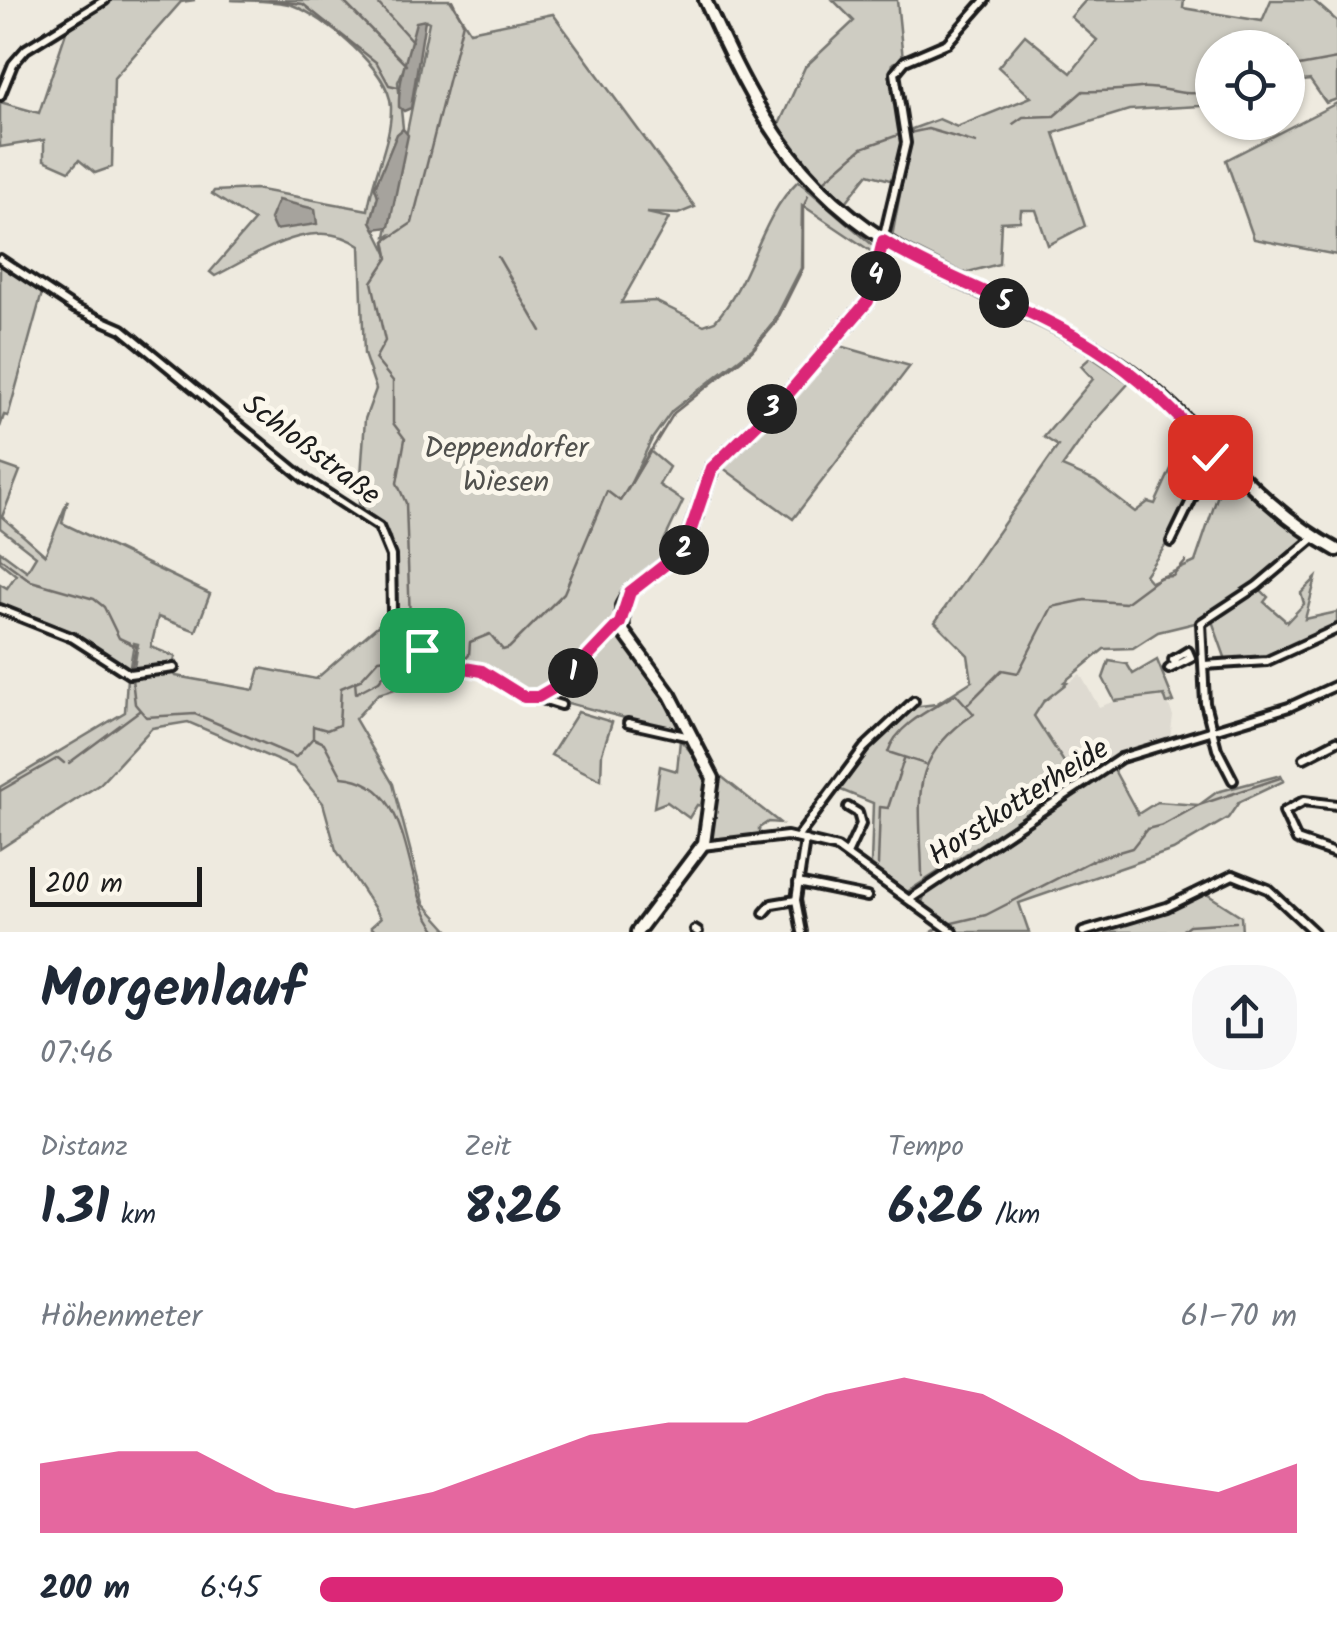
<!DOCTYPE html>
<html lang="de">
<head>
<meta charset="utf-8">
<style>
	:root { --surface:#fff; --page:#f6f6f7; --text:#1f2937; --muted:#747a83; --accent:#db2777 }
	body { margin:0; font-family:Kalam,sans-serif; background:var(--page); color:var(--text); height:100vh; display:flex; flex-direction:column; font-size:38px; white-space:nowrap }
	* { box-sizing:border-box; margin:0 }
	p { font-size:32px; color:var(--muted) }
	.icon { flex:none; width:55px; height:55px; fill:none; stroke:currentColor; stroke-width:2; stroke-linecap:round; stroke-linejoin:round }
	.map { position:relative; height:932px; overflow:hidden }
	.side { display:flex; flex-direction:column; background:var(--surface); flex:1 }
	.side>* { flex:none }
	.controls { position:absolute; left:1195px; top:30px; display:grid; gap:20px }
	.controls a { display:grid; place-items:center; width:110px; height:110px; border-radius:50%; background:var(--surface); box-shadow:0 2px 8px #0004; font-size:50px }
	.scale { position:absolute; left:30px; bottom:25px; width:172px; box-sizing:border-box; padding-left:10px; border:5px solid #1c1c1c; border-top:0; font-size:28px; line-height:35px; white-space:nowrap; color:#1c1c1c; -webkit-text-stroke:8px #fbf7ec; paint-order:stroke }
	.pin { position:absolute; display:grid; place-items:center; width:85px; height:85px; color:#fff; margin:-42px; border-radius:20px; box-shadow:0 5px 15px #0006 }
	.km { position:absolute; width:50px; height:50px; margin:-25px; border-radius:50%; background:#222; color:#fff; font-size:28px; line-height:50px; text-align:center }
	.round { display:grid; place-items:center; flex:none; width:105px; height:105px; border-radius:40px; background:var(--page) }
	.headline { display:flex; align-items:center; justify-content:space-between; height:170px; padding:0 40px }
	h1 { font-size:55px; font-weight:700; line-height:75px }
	.metrics { display:grid; grid-template-columns:repeat(3,1fr); gap:15px; height:170px; padding:10px 40px }
	.metrics div { display:grid; align-content:center }
	.metrics b { font-size:50px; font-weight:700 }
	.metrics small { font-size:28px; font-weight:400 }
	.metrics p { font-size:28px }
	.chart { height:280px; padding:20px 40px }
	.chart p { display:flex; justify-content:space-between }
	.chart svg { width:100%; height:180px; margin-top:10px; fill:var(--accent); opacity:.7 }
	ul { padding:0 40px; list-style:none; font-size:32px }
	li { display:grid; grid-template-columns:160px 120px 1fr; align-items:center; height:75px }
	li i { height:25px; border-radius:12px; background:var(--accent) }
	.map>svg:first-child { display:block }
	.built { fill:#dedad1 }
	.green { fill:#ceccc2; stroke:#75746f; stroke-width:2.5; fill-rule:evenodd }
	.water { fill:#a6a39d; stroke:#6f6d69; stroke-width:2.5 }
	.lines { fill:none; stroke-linecap:round; stroke-linejoin:round }
	.stream { stroke:#6f6d69; stroke-width:2.5 }
	.street-casing { stroke:#1c1c1c; stroke-width:14 }
	.secondary-casing { stroke:#1c1c1c; stroke-width:18 }
	.street { stroke:#fbf7ec; stroke-width:6 }
	.secondary { stroke:#fbf7ec; stroke-width:10 }
	.route-casing { stroke:#fff; stroke-width:20 }
	.route { stroke:#db2777; stroke-width:12 }
	.labels { text-anchor:middle; stroke-width:10; stroke-linejoin:round; paint-order:stroke }
	.park-label { font-size:30px; fill:#51514e; stroke:#fbf7ec }
	.street-label { font-size:30px; fill:#1c1c1c; stroke:#fbf7ec }
</style>
</head>
<body>
<div class="map">
<svg width="1337" height="932" viewBox="0 0 1337 932">
	<rect width="100%" height="100%" fill="#eeeadf"/>
	<filter id="ink" filterUnits="userSpaceOnUse"><feTurbulence type="fractalNoise" baseFrequency=".01" numOctaves="2"/><feDisplacementMap in="SourceGraphic" scale="20" xChannelSelector="R" yChannelSelector="G"/><feConvolveMatrix kernelMatrix="1 2 1 2 8 2 1 2 1" color-interpolation-filters="sRGB"/></filter>
	<g filter="url(#ink)">
		<path class="built" d="M 1080,674 L 1099,707 L 1115,701 L 1165,695 L 1173,716 L 1170,739 L 1118,756 L 1077,782 L 1034,716 L 1043,702 Z"/>
		<g class="green">
			<path d="M 111,0 L 195,0 L 181,2 L 114,78 L 112,167 L 95,173 L 79,160 L 69,171 L 44,160 L 44,140 L 0,147 L 0,102 L 39,113 L 68,26 Z"/>
			<path d="M 231,0 L 450,0 L 470,31 L 553,14 L 695,207 L 678,214 L 647,213 L 669,218 L 621,303 L 655,301 L 704,325 L 715,321 C 753,279 758,220 798,181 L 876,248 L 875,254 L 802,205 L 801,268 L 773,323 L 752,349 L 672,411 L 652,439 L 627,491 L 650,451 L 669,467 L 659,485 L 683,501 L 663,543 L 676,554 L 623,596 L 613,622 L 585,657 L 545,691 L 520,692 L 487,670 L 449,660 L 447,653 L 432,655 L 395,610 L 390,537 L 359,504 L 365,419 L 376,389 L 364,354 L 360,246 C 314,213 259,254 215,276 L 210,272 L 254,221 L 212,194 L 214,191 L 255,189 L 368,210 C 372,176 392,141 391,106 C 389,70 325,17 292,5 C 275,0 250,1 231,0 ZM 425,20 L 429,22 L 386,236 L 390,235 L 385,241 L 388,255 L 371,221 L 378,196 L 375,186 L 403,128 L 398,82 Z"/>
			<path d="M 833,0 L 897,0 L 903,59 L 893,63 L 891,76 L 903,135 L 897,182 L 868,174 L 843,206 L 777,129 L 805,67 L 854,21 Z"/>
			<path d="M 1086,0 L 1184,0 L 1183,8 L 1262,21 L 1271,0 L 1313,0 L 1337,21 L 1337,99 L 1326,103 L 1310,80 L 1288,83 L 1288,48 L 1212,48 L 1212,101 L 1200,106 L 1129,110 L 1054,133 L 1085,226 L 1048,245 L 1036,210 L 1021,210 L 1020,221 L 1001,222 L 999,264 L 964,273 L 892,237 L 912,129 L 939,119 L 957,127 L 1031,97 L 998,67 L 1025,35 L 1071,73 L 1097,40 L 1071,17 Z"/>
			<path d="M 1337,103 L 1337,255 L 1254,239 L 1226,160 Z"/>
			<path d="M 0,264 L 42,293 L 8,416 L 4,415 L 0,427 Z"/>
			<path d="M 837,345 L 910,366 L 793,519 L 719,465 L 790,399 Z"/>
			<path d="M 1091,357 L 1129,383 L 1092,424 L 1062,467 L 1095,481 L 1135,512 L 1148,502 L 1155,504 L 1186,436 L 1207,457 L 1170,539 L 1145,575 L 1151,582 L 1195,562 L 1225,474 L 1307,541 L 1256,585 L 1199,622 L 1158,632 L 1133,648 L 1104,649 L 1064,682 L 1067,683 L 1043,702 L 1034,716 L 1077,782 L 907,892 L 871,865 L 873,803 L 836,788 L 901,715 L 913,707 L 936,704 L 972,681 L 968,655 L 935,622 L 1058,446 L 1044,437 L 1093,379 L 1081,366 Z"/>
			<path d="M 0,464 L 20,471 L 2,517 L 45,555 L 68,500 L 62,523 L 210,594 L 196,631 L 158,617 L 151,647 L 176,657 L 171,667 L 133,673 L 138,644 L 134,643 L 129,672 L 74,636 L 0,607 L 0,584 L 7,588 L 16,575 L 0,562 L 0,551 L 27,571 L 36,556 L 0,528 Z"/>
			<path d="M 1316,578 L 1305,619 L 1337,612 L 1337,625 L 1259,660 L 1226,660 L 1211,618 L 1258,587 L 1268,597 L 1264,602 L 1287,622 L 1304,604 L 1301,593 Z"/>
			<path d="M 389,616 L 421,654 L 410,670 L 409,685 L 378,694 L 355,719 L 393,784 L 424,903 L 450,932 L 376,932 L 371,927 L 381,918 L 336,850 L 323,803 L 293,767 L 188,722 L 152,728 L 100,784 L 0,849 L 0,787 L 125,712 L 127,677 L 172,670 L 176,676 L 254,690 L 260,668 L 316,679 Z"/>
			<path d="M 613,631 L 620,631 L 666,694 L 686,734 L 545,697 L 572,678 Z"/>
			<path d="M 1157,660 L 1174,702 L 1167,704 L 1164,695 L 1115,701 L 1103,678 L 1109,661 L 1127,664 L 1133,674 Z"/>
			<path d="M 578,712 L 612,722 L 602,753 L 601,780 L 551,755 Z"/>
			<path d="M 680,740 L 710,773 L 707,807 L 697,805 L 689,818 L 667,802 L 654,807 L 660,766 L 677,771 Z"/>
			<path d="M 1113,768 L 1138,814 L 1157,802 L 1199,805 L 1217,792 L 1281,775 L 1284,781 L 1239,802 L 1228,818 L 1173,850 L 1019,903 L 1029,932 L 958,932 L 922,903 L 925,893 Z"/>
			<path d="M 717,773 L 780,823 L 768,822 L 759,828 L 759,835 L 712,843 L 708,840 Z"/>
			<path d="M 1205,893 L 1241,916 L 1242,932 L 1093,932 Z"/>
		</g>
		<g class="water">
			<path d="M 425,20 L 411,108 L 404,111 L 399,107 C 398,78 409,51 416,22 Z"/>
			<path d="M 403,129 L 408,135 L 389,227 L 375,229 L 371,221 L 378,196 L 375,187 L 397,134 Z"/>
			<path d="M 278,200 L 315,209 L 317,224 L 275,230 L 270,219 Z"/>
		</g>
		<g class="lines">
			<g class="stream">
				<path d="M 269,0 L 303,4 L 377,63 L 389,85 L 398,87"/>
				<path d="M 342,0 L 406,65"/>
				<path d="M 375,0 L 412,41"/>
				<path d="M 1288,68 L 1337,59"/>
				<path d="M 1013,124 L 1023,117 L 1054,116 L 1083,91 C 1103,92 1120,90 1140,88 C 1164,86 1186,99 1212,90"/>
				<path d="M 909,133 L 928,129 L 976,143"/>
				<path d="M 824,181 L 862,148 L 901,134"/>
				<path d="M 498,257 L 541,331"/>
				<path d="M 0,558 L 31,581 L 94,599 L 104,607 L 119,638 L 136,646 L 131,671"/>
				<path d="M 436,649 L 457,646 L 450,679"/>
				<path d="M 432,653 L 435,649 L 414,632 L 410,622 L 406,503 L 397,483 L 405,439 L 393,423 L 393,381 L 375,359 L 385,341 L 372,282 L 388,258 L 385,241 L 412,223 L 463,22 L 452,0"/>
				<path d="M 404,660 L 409,655 L 422,662"/>
				<path d="M 425,661 L 418,668 L 393,657 L 379,659 L 360,680 L 341,688 L 339,725 L 327,730 L 313,726 L 313,738 L 324,743 L 342,777 C 418,783 399,886 438,932"/>
				<path d="M 462,662 L 469,655 L 470,642 L 490,634 L 503,650 L 509,648 L 564,593 L 607,491 L 620,501 L 674,413 L 752,351 L 775,324 L 803,268 L 803,208 L 808,196"/>
				<path d="M 132,679 L 135,704 L 146,717 L 195,714 L 296,757 L 312,739"/>
				<path d="M 355,681 L 356,693 L 379,681 L 390,667 L 413,680 L 447,684 L 461,669"/>
				<path d="M 968,704 L 1002,670 L 1018,673 L 1052,607 L 1085,600 L 1125,603 L 1160,577 L 1173,576 L 1186,561"/>
				<path d="M 69,763 L 139,711"/>
				<path d="M 0,791 L 58,758 L 64,763"/>
				<path d="M 878,865 L 880,807 L 888,808 L 904,759"/>
				<path d="M 922,876 C 921,801 905,760 974,714 L 956,694 C 932,709 897,724 888,752 L 925,764"/>
				<path d="M 948,924 L 986,915 L 1095,859 L 1132,848 L 1147,829 L 1163,825 L 1199,805 L 1280,778"/>
				<path d="M 932,932 L 940,927"/>
				<path d="M 1180,932 L 1189,925 L 1236,922"/>
			</g>
			<defs>
				<g id="street">
					<path d="M 0,96 L 13,64 L 26,49 L 105,0"/>
					<path d="M 883,240 L 906,143 L 895,73 L 905,61 L 947,43 L 985,0"/>
					<path d="M 0,259 L 74,308 L 122,329 L 305,479 L 379,527 L 391,556 L 392,611 L 430,658 L 482,671 L 518,694 L 538,697 L 571,676 L 620,623"/>
					<path d="M 1171,542 L 1214,453"/>
					<path d="M 0,609 L 73,638 L 129,674 L 174,668"/>
					<path d="M 1188,651 L 1191,658 L 1169,669 L 1177,663 L 1173,660 Z"/>
					<path d="M 1204,665 L 1267,661 L 1337,629"/>
					<path d="M 539,698 L 561,705"/>
					<path d="M 628,723 L 690,737"/>
					<path d="M 1304,758 L 1337,741"/>
					<path d="M 1233,780 L 1217,749 L 1205,703 L 1201,623 L 1257,586 L 1314,538"/>
					<path d="M 1337,805 L 1304,801 L 1284,812 L 1297,840 L 1337,854"/>
					<path d="M 797,838 L 864,748 L 914,701"/>
					<path d="M 702,846 L 787,836 L 837,848 L 953,932"/>
					<path d="M 848,852 L 861,824 L 858,813 L 848,807"/>
					<path d="M 798,883 L 867,897"/>
					<path d="M 910,899 L 1121,758 L 1289,707 L 1337,685"/>
					<path d="M 764,913 L 772,904 L 796,900"/>
					<path d="M 695,930 L 698,932"/>
					<path d="M 802,932 L 796,900 L 805,840"/>
					<path d="M 1083,932 L 1167,907 L 1233,875 L 1268,889 L 1314,932"/>
				</g>
				<g id="secondary">
					<path d="M 705,0 C 771,147 815,212 963,283 C 1018,309 1075,332 1125,367 C 1202,423 1250,503 1337,550"/>
					<path d="M 637,932 L 704,843 L 713,778 L 670,695 L 623,631 L 622,606 L 630,592 L 684,549 L 712,468 L 788,394 L 868,301 L 883,241"/>
				</g>
			</defs>
			<use href="#street" class="street-casing"/>
			<use href="#secondary" class="secondary-casing"/>
			<use href="#street" class="street"/>
			<use href="#secondary" class="secondary"/>
		</g>
	</g>
	<g class="lines" filter="url(#ink)">
		<defs>
			<path id="route" d="M 422,650 L 447,665 L 482,671 L 524,697 L 538,697 L 564,682 L 620,623 L 630,592 L 684,550 L 712,468 L 788,394 L 868,301 L 883,241 C 951,282 1028,306 1095,348 C 1141,377 1177,414 1214,454 L 1210,457"/>
		</defs>
		<use href="#route" class="route-casing"/>
		<use href="#route" class="route"/>
	</g>
	<g class="labels">
		<g class="park-label">
			<text x="506" y="457">Deppendorfer<tspan x="506" dy="34">Wiesen</tspan></text>
		</g>
		<g class="street-label">
			<text transform="translate(312 449) rotate(37)" y="10">Schloßstraße</text>
			<text transform="translate(1018 801) rotate(-33)" y="10">Horstkotterheide</text>
		</g>
	</g>
</svg>
<div class="controls">
<a><svg class="icon" aria-label="locate" viewBox="0 0 24 24"><circle cx="12" cy="12" r="6"/><path d="M12 2v4M12 18v4M2 12h4M18 12h4"/></svg></a>
</div>
<div class="scale">200 m</div>
<div class="pin" style="left:422px;top:650px;background:#1e9e55"><svg class="icon" aria-label="arrive" viewBox="0 0 24 24"><path d="M6 21V4h12l-3 4 3 4H6"/></svg></div>
<div class="pin" style="left:1210px;top:457px;background:#d93025"><svg class="icon" aria-label="check" viewBox="0 0 24 24"><path d="M5 12l5 5 9-10"/></svg></div>
<b class="km" style="left:573px;top:673px">1</b>
<b class="km" style="left:684px;top:550px">2</b>
<b class="km" style="left:772px;top:409px">3</b>
<b class="km" style="left:876px;top:276px">4</b>
<b class="km" style="left:1004px;top:303px">5</b>
</div>
<section class="side">
<div class="headline"><div><h1>Morgenlauf</h1><p>07:46</p></div><a class="round"><svg class="icon" aria-label="share" viewBox="0 0 24 24"><path d="M12 15V3M7 8l5-5 5 5M5 13v7h14v-7"/></svg></a></div>
<div class="metrics">
<div><p>Distanz</p><b>1.31<small> km</small></b></div>
<div><p>Zeit</p><b>8:26</b></div>
<div><p>Tempo</p><b>6:26<small> /km</small></b></div>
</div>
<div class="chart"><p><span>Höhenmeter</span>61–70 m</p>
<svg viewBox="0 0 160 44" preserveAspectRatio="none"><path d="M0 44V27L10 24L20 24L30 34L40 38L50 34L60 27L70 20L80 17L90 17L100 10L110 6L120 10L130 20L140 31L150 34L160 27V44z"/></svg>
</div>
<ul>
<li><b>200 m</b>6:45<i style="width:76%"></i></li>
</ul>
</section>
</body>
</html>
